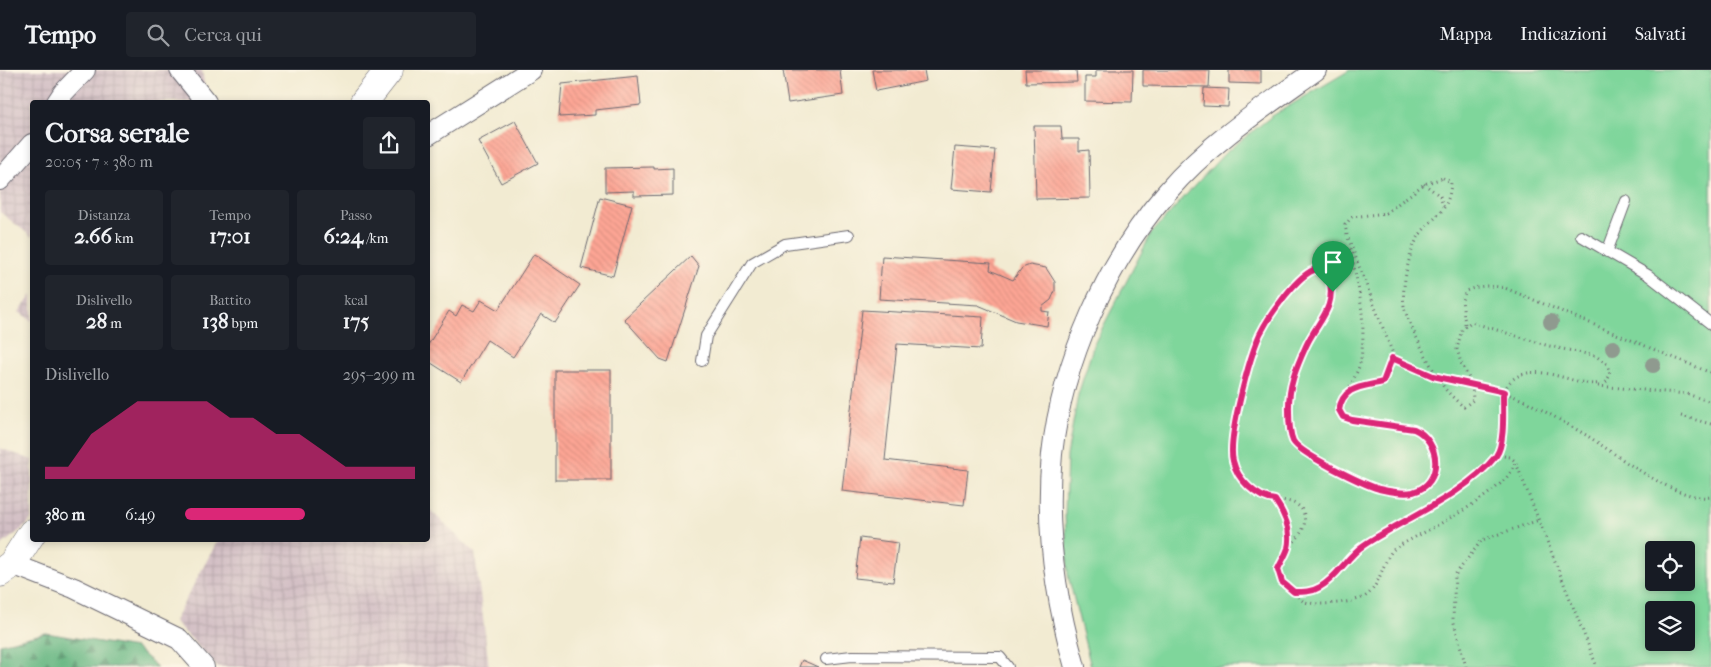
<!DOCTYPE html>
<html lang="it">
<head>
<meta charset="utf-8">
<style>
	:root { --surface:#171b24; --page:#20242c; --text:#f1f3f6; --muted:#9ea1a6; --line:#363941; --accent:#db2777 }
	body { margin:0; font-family:"IM FELL French Canon",serif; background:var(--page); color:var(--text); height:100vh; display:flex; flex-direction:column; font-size:19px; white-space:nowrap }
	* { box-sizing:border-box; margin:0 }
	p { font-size:16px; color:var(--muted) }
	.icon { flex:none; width:28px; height:28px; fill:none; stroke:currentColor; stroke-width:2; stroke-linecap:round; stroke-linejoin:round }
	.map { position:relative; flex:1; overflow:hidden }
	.panel { position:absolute; left:30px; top:30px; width:400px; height:442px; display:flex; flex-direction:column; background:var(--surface); border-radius:5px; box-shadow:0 2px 8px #0003 }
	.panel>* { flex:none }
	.fabs { position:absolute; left:1645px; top:471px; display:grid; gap:10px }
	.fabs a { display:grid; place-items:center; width:50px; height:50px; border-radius:5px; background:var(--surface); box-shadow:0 2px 8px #0003; font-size:25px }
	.pin { position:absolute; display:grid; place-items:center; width:42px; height:42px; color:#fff; margin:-51px -21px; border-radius:50% 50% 50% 0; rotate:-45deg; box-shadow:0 0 5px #0007 }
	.pin .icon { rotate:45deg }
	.round { display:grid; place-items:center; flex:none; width:52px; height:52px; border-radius:5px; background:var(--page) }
	.overview { display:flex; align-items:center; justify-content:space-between; height:85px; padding:0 15px }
	h1 { font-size:28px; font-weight:700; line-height:38px }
	.stats { display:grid; grid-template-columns:repeat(3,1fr); gap:8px; height:85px; padding:5px 15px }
	.stats div { display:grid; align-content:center; border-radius:5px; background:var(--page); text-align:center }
	.stats b { font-size:21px; font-weight:700 }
	.stats small { font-size:14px; font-weight:400 }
	.stats p { font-size:14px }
	.chart { height:140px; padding:10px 15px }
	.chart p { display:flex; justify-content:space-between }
	.chart svg { width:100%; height:90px; margin-top:5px; fill:var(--accent); opacity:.7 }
	ul { padding:0 15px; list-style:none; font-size:16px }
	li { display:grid; grid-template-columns:80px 60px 1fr; align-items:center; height:38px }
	li i { height:12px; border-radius:6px; background:var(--accent) }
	header { display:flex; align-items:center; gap:30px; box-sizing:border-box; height:70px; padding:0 25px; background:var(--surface); border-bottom:1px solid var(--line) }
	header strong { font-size:24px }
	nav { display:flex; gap:28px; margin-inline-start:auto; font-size:18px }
	.search { width:350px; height:45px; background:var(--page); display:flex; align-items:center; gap:12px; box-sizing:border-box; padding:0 18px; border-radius:5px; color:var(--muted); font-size:19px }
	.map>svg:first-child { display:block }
	.industrial { fill:url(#industrial-grid) }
	.forest { fill:url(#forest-firs); stroke:#446c5f }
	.park { fill:#7fd69b; stroke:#507c6b; fill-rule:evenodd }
	.building { fill:url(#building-back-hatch) }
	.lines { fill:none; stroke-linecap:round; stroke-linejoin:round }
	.lane-casing { stroke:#6b6870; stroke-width:12 }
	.street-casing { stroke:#6b6870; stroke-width:22 }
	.secondary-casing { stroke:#6b6870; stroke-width:29 }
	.path { stroke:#6b6870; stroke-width:3; stroke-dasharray:1 4; stroke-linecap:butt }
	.lane { stroke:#fff; stroke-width:10 }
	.street { stroke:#fff; stroke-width:20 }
	.secondary { stroke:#fff; stroke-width:28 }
	.tree { fill:#8f9a8f }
	.route-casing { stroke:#fff; stroke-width:10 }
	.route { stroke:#db2777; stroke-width:6 }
</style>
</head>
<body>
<header>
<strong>Tempo</strong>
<div class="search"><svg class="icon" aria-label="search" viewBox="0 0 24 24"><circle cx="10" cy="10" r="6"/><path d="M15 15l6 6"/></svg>Cerca qui</div>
<nav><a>Mappa</a><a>Indicazioni</a><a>Salvati</a></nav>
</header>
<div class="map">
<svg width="1711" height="597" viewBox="0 0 1711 597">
	<defs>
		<pattern id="industrial-grid" width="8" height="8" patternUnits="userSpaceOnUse" patternTransform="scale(1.25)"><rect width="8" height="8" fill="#d2bec4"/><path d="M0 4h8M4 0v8" fill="none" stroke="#b4a3a9"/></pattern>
		<pattern id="forest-firs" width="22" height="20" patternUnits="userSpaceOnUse" patternTransform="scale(1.25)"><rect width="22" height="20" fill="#67b783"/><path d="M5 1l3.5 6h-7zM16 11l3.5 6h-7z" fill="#54946c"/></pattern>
		<pattern id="building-back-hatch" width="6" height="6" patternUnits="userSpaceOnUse" patternTransform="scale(1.25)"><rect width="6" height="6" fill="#fda594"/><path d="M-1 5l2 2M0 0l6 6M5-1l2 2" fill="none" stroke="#d98e80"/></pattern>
	</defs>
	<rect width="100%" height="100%" fill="#fcf5e5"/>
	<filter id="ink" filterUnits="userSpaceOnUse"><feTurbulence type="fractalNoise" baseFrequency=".02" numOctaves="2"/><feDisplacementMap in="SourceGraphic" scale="10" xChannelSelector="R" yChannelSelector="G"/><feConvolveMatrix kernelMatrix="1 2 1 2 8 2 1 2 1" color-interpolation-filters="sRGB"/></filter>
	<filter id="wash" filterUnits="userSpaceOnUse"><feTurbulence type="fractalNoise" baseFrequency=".0096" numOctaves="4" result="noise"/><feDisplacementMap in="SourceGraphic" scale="20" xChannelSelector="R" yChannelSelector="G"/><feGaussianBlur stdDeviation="1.12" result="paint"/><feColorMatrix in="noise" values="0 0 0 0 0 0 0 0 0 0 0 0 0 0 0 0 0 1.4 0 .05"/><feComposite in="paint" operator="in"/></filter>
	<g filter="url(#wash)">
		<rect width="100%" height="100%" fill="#f2ebd2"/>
		<g class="industrial">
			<path d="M 0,0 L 202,0 L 207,32 L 32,32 L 32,167 L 0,142 Z"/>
			<path d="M 32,225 L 32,251 L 19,242 Z"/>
			<path d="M 0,378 L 32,390 L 32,447 L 27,455 L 0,476 Z"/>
			<path d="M 428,438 L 475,483 L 489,597 L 218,597 L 174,551 L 218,470 L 428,470 Z"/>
		</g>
		<path class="forest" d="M 46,563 L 136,578 L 157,597 L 0,597 L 0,574 Z"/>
		<path class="park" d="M 1350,0 L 1711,0 L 1711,597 L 1091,597 L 1068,505 L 1065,445 L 1067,386 L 1078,325 L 1094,274 L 1151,164 L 1187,124 L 1225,83 L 1272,46 ZM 1654,480 L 1686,480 L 1686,512 L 1654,512 ZM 1654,540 L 1686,540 L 1686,572 L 1654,572 Z"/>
		<g id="blocks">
			<g class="building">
				<path d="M 783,0 L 840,0 L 843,25 L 788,33 Z"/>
				<path d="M 872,0 L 924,0 L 926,11 L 876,21 Z"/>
				<path d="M 1025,0 L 1076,0 L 1077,12 L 1026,13 Z"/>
				<path d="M 1096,0 L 1133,0 L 1132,32 L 1085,31 L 1085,7 L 1096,7 Z"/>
				<path d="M 1143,0 L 1210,0 L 1209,17 L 1143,16 Z"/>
				<path d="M 1229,0 L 1261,0 L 1261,14 L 1229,13 Z"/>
				<path d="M 638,6 L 641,35 L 595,40 L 595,45 L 559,47 L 562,14 Z"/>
				<path d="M 1204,18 L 1229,19 L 1228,37 L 1203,36 Z"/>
				<path d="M 515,51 L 538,93 L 501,113 L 478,71 Z"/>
				<path d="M 1034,56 L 1061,56 L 1062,69 L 1079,69 L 1079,81 L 1089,80 L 1090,128 L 1036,129 Z"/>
				<path d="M 955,77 L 995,80 L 991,122 L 951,119 Z"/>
				<path d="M 654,97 L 654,99 L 673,98 L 673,125 L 634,126 L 634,121 L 605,122 L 605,98 Z"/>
				<path d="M 600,127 L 632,135 L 613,206 L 581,198 Z"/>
				<path d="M 534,184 L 580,215 L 555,253 L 541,244 L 513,287 L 487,270 L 461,312 L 428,291 L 428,275 L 449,241 L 456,246 L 462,235 L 474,241 L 481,230 L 498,240 Z"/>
				<path d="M 691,186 L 699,196 L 668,292 L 660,289 L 624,249 Z"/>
				<path d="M 882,186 L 991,193 L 990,200 L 1013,210 L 1022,198 L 1030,195 L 1046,198 L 1055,212 L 1055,221 L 1051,230 L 1042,237 L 1042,241 L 1049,242 L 1047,256 L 1016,251 L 978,235 L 879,229 Z"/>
				<path d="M 862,240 L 983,247 L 981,279 L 897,274 L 885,390 L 968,400 L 964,435 L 842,421 Z"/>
				<rect x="555" y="300" width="56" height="110"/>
				<path d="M 860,468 L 898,473 L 893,512 L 855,508 Z"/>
				<path d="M 802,590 L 818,597 L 799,597 Z"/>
			</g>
		</g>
	</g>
	<g filter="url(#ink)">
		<use href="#blocks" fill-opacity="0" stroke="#6b6870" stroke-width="1"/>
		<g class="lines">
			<defs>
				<g id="lane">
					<path d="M 1581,166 L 1648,205 L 1711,254"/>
					<path d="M 1607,182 L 1626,131"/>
					<path d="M 702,291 L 706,266 L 752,193 L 785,174 L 849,165"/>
					<path d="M 826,589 L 852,586 L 1000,587 L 1008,597"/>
				</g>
				<g id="street">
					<path d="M 180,0 L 206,32"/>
					<path d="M 57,32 L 63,23 L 85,0"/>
					<path d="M 428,65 L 531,0"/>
					<path d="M 0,110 L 32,74"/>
					<path d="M 12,494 L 74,518 L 179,569 L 204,597"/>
					<path d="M 1075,597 C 1055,528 1045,456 1052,384 C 1062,292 1107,191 1167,122 C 1209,73 1264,37 1316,0"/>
				</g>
				<g id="secondary">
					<path d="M 364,32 L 389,0"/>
					<path d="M 0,503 L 12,494 L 32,463"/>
				</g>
			</defs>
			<use href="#lane" class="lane-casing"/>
			<use href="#street" class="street-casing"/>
			<use href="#secondary" class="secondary-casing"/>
			<g class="path">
				<path d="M 1443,108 L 1451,112 C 1449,148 1429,145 1415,173 C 1408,188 1400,224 1405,240 C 1408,253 1438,312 1447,321 C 1452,327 1458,332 1464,337 L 1473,330 L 1472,314 L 1461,293 L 1457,279 L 1462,259 L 1471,252 L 1549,276 L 1596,286 L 1607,294 L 1610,305 L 1606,312 C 1581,322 1537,287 1511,311 C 1493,328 1507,362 1497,384 C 1493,393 1480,401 1473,407 C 1462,415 1451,424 1439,432 C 1415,448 1388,459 1364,476 C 1337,493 1333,522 1294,522 C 1252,486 1311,476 1304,445 C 1300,425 1268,433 1255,423 C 1245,415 1234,401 1232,389 C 1229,365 1250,285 1261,263 C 1273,240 1291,218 1310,200 L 1317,199 L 1329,207 C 1330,212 1333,218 1333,222 C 1332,242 1300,284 1292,308 C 1288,320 1289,333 1289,345 C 1289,357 1290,369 1299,377 C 1313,393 1340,401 1359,409 C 1374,417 1392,424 1410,423 C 1441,420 1442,376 1420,361 C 1410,355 1366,352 1352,350 L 1343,347 L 1339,340 C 1343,316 1362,317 1383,312 L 1393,284 L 1347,165 L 1345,155 L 1352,147 L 1386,143 L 1424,114 Z"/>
				<path d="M 1424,114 L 1440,126 L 1444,139"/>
				<path d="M 1465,254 L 1462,230 L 1466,221 C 1479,215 1491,215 1505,218 L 1711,303"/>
				<path d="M 1391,288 C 1406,295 1422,303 1437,308 C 1469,316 1500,318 1529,333 C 1548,343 1567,354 1586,365 C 1615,383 1676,432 1711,427"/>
				<path d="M 1598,316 L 1687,324 L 1711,332"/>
				<path d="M 1348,321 C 1352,311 1360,299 1361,288 C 1367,250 1358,213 1349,176"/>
				<path d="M 1681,346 L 1711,354"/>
				<path d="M 1516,393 L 1597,597"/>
				<path d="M 1275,431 L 1286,450 L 1288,479"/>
				<path d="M 1295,523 C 1297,525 1300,529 1303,531 C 1314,537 1358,533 1367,525 C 1382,514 1383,485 1397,477 C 1423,462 1513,420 1515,391 L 1510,387 L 1497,385"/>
				<path d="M 1466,597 L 1453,549 L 1455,505 L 1482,470 L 1539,450"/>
			</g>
			<use href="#lane" class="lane"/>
			<use href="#street" class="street"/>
			<use href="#secondary" class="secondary"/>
		</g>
		<g class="tree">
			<circle cx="1551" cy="252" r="8"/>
			<circle cx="1613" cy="278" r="8"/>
			<circle cx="1653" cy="295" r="8"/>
		</g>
	</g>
	<g class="lines" filter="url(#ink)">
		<defs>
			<path id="route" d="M 1317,199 L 1329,207 C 1337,239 1318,250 1306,276 C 1296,298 1288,317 1289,341 C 1289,351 1289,362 1293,371 C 1300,384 1363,414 1379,419 C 1387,421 1404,424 1413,422 C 1444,414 1441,371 1414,359 L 1352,350 L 1343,347 L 1339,340 C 1343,316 1362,317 1383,312 L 1392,288 L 1433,306 L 1505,322 L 1503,326 C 1503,342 1505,374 1496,386 C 1466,424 1404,449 1364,475 C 1347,486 1338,507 1320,517 C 1312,522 1303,522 1294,522 L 1282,512 L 1278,499 C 1281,492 1286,485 1288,478 C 1292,461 1284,443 1275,430 C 1256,428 1237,409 1233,391 C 1227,369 1250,286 1260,264 C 1269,246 1298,203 1317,199 Z"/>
		</defs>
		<use href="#route" class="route-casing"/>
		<use href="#route" class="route"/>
	</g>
</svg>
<div class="fabs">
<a><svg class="icon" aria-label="locate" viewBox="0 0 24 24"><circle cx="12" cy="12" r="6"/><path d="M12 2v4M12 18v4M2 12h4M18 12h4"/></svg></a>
<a><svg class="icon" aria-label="layers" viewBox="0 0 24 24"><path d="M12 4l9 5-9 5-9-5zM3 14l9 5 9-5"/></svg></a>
</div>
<div class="pin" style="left:1333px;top:222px;background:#1e9e55"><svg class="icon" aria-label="arrive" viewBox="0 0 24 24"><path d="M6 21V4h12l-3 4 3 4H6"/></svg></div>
<section class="panel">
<div class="overview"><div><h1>Corsa serale</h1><p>20:05 · 7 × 380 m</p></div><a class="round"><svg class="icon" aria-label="share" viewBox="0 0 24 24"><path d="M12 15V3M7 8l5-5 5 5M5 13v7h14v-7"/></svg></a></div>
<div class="stats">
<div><p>Distanza</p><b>2.66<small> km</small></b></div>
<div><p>Tempo</p><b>17:01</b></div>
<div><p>Passo</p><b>6:24<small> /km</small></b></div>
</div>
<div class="stats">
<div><p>Dislivello</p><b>28<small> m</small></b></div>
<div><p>Battito</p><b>138<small> bpm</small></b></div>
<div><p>kcal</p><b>175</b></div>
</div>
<div class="chart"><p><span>Dislivello</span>295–299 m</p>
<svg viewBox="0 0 160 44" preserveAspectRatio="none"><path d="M0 44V38L10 38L20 22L30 14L40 6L50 6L60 6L70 6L80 14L90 14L100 22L110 22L120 30L130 38L140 38L150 38L160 38V44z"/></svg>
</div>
<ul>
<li><b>380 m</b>6:49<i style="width:52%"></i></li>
</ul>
</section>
</div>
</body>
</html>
